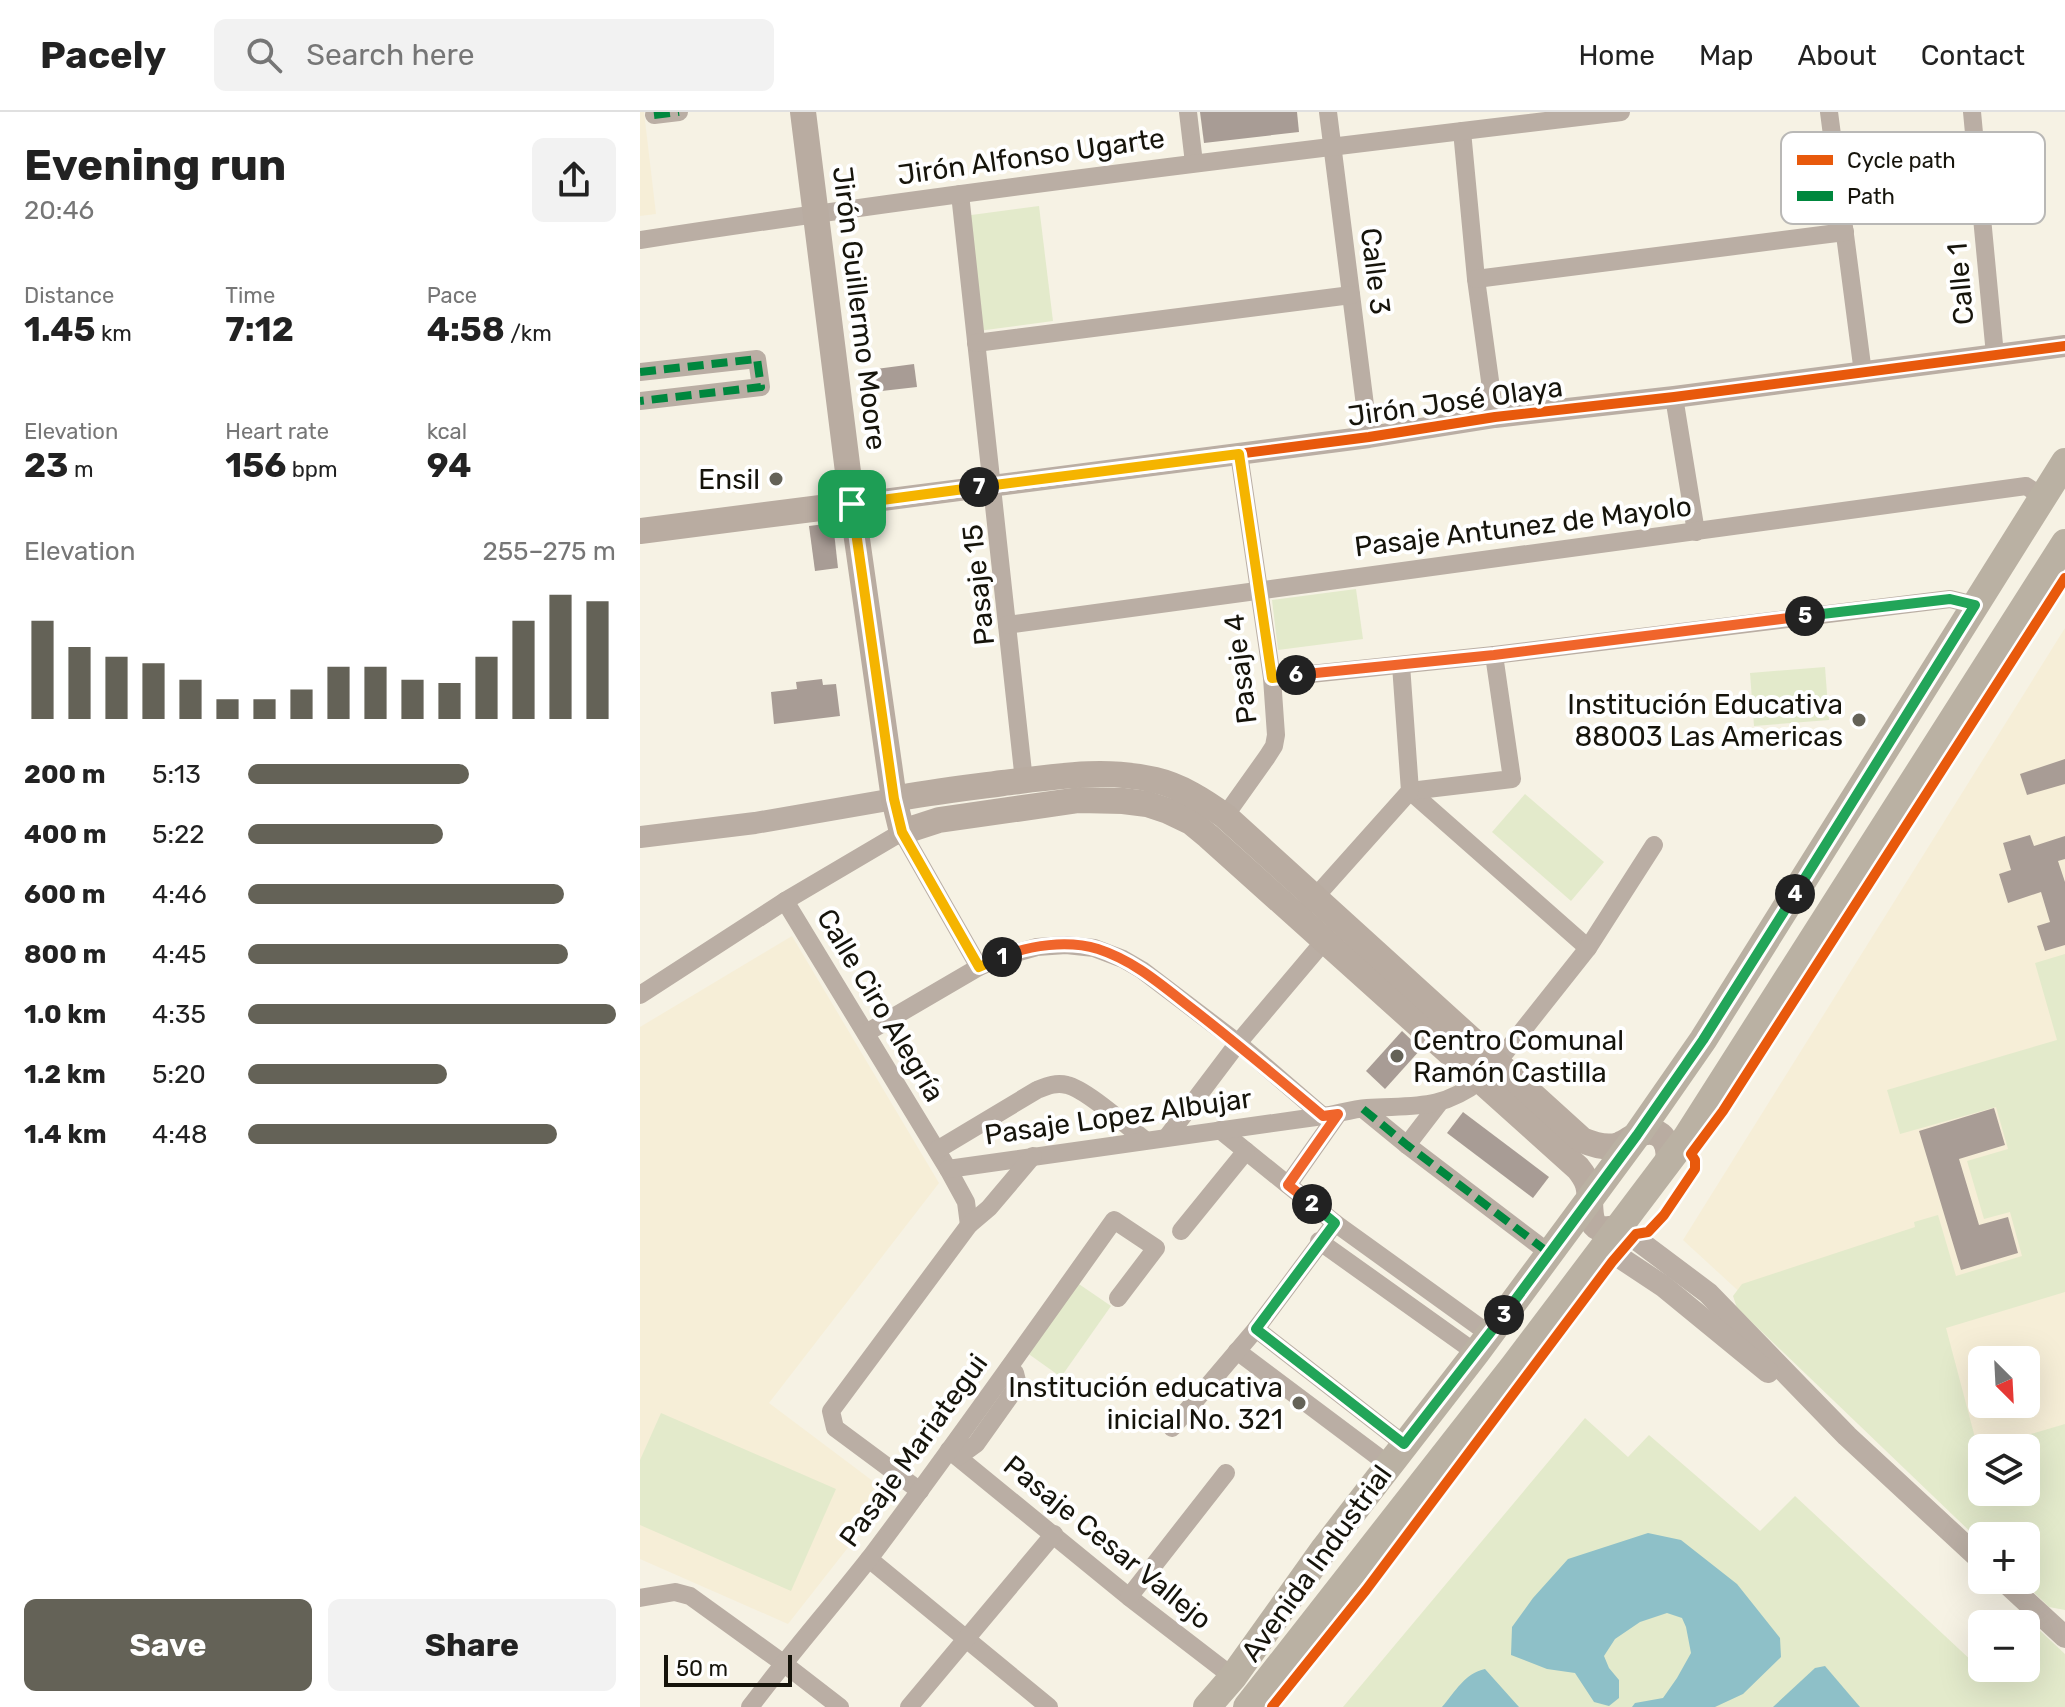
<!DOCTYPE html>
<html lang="en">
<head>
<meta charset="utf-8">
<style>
	:root { --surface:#fff; --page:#f2f2f2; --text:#222; --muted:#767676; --line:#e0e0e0; --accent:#646257 }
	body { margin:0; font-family:Rubik,sans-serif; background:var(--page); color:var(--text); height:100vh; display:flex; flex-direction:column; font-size:30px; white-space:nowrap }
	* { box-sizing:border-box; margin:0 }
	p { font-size:26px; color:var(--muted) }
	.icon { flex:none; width:44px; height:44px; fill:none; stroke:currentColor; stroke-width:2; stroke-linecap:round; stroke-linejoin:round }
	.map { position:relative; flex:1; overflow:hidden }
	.drawer { display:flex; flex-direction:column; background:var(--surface); width:640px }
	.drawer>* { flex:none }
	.needle { width:52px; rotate:156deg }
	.controls { position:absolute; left:1328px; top:1234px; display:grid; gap:16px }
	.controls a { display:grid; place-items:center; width:72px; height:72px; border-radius:12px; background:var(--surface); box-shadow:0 8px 32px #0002; font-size:40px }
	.scale { position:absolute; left:24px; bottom:20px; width:128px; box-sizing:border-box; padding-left:8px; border:4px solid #16140b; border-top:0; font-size:22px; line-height:28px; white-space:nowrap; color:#16140b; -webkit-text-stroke:6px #fff; paint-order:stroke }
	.pin { position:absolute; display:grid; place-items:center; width:68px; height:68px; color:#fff; margin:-34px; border-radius:16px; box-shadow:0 4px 12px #0006 }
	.km { position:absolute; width:40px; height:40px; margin:-20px; border-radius:50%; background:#222; color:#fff; font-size:22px; line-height:40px; text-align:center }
	.round { display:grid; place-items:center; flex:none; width:84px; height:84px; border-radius:12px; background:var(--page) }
	.head { display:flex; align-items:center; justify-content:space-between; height:136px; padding:0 24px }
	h1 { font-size:44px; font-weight:700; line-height:60px }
	.figures { display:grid; grid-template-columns:repeat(3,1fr); gap:12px; height:136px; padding:8px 24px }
	.figures div { display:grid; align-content:center }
	.figures b { font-size:34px; font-weight:700 }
	.figures small { font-size:22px; font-weight:400 }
	.figures p { font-size:22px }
	.chart { height:224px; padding:16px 24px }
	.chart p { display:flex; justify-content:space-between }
	.chart svg { width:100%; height:144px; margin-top:8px; stroke:var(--accent); stroke-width:6 }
	.button { display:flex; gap:16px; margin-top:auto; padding:16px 24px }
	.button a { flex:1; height:92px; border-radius:12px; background:var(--accent); color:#fff; font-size:32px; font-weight:700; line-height:92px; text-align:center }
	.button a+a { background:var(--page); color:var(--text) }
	ul { padding:0 24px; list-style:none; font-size:26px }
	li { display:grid; grid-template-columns:128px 96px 1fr; align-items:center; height:60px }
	li i { height:20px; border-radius:10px; background:var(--accent) }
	header { display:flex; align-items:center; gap:48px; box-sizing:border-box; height:112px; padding:0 40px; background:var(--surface); border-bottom:2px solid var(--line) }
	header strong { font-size:38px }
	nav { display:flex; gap:44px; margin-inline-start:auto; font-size:28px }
	.search { width:560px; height:72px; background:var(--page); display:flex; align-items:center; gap:20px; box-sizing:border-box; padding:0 28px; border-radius:12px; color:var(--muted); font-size:30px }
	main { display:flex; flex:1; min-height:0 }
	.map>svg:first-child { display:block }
	.built { fill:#f6eed7; fill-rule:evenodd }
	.green { fill:#e3eacb }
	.water { fill:#8ec0c8 }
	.building { fill:#a89c95 }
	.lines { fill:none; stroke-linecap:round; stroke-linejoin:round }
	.minor { stroke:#baaea4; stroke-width:18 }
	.tertiary { stroke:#baaea4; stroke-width:22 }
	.secondary { stroke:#b9aca1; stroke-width:26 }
	.primary { stroke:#bab1a3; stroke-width:28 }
	.quiet { stroke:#00873e; stroke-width:8; stroke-dasharray:16 8; stroke-linecap:butt }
	.cycleway-casing { stroke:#fff; stroke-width:15 }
	.cycleway { stroke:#e8590c; stroke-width:10 }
	.split-1-casing { stroke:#fff; stroke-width:16 }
	.split-2-casing { stroke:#fff; stroke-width:16 }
	.split-3-casing { stroke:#fff; stroke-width:16 }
	.split-4-casing { stroke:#fff; stroke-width:16 }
	.split-5-casing { stroke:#fff; stroke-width:16 }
	.split-6-casing { stroke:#fff; stroke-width:16 }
	.split-7-casing { stroke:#fff; stroke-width:16 }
	.split-8-casing { stroke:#fff; stroke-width:16 }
	.split-1 { stroke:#f5b400; stroke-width:10 }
	.split-2 { stroke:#f0652b; stroke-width:10 }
	.split-3 { stroke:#22a559; stroke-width:10 }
	.split-4 { stroke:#22a559; stroke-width:10 }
	.split-5 { stroke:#22a559; stroke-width:10 }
	.split-6 { stroke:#f0652b; stroke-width:10 }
	.split-7 { stroke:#f5b400; stroke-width:10 }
	.split-8 { stroke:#f5b400; stroke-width:10 }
	.poi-dot { fill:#646257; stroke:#fff; stroke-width:3 }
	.labels { text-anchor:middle; stroke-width:8; stroke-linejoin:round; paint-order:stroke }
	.street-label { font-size:28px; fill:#16140b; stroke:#fff }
	.poi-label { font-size:28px; fill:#16140b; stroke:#fff; text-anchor:end }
	.key { fill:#fff; stroke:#b9b8b6; stroke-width:2 }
	.key-label { font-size:22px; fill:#16140b }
</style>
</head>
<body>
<header>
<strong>Pacely</strong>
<div class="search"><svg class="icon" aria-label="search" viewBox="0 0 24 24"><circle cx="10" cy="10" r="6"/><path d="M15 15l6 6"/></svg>Search here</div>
<nav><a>Home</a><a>Map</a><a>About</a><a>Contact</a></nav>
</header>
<main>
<section class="drawer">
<div class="head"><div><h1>Evening run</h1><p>20:46</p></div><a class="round"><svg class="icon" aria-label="share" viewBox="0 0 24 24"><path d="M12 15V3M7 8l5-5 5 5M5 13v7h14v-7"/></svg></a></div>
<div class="figures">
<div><p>Distance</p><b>1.45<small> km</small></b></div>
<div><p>Time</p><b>7:12</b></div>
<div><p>Pace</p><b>4:58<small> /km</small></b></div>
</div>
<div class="figures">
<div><p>Elevation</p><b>23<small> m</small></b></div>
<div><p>Heart rate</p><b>156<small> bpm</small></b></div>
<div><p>kcal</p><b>94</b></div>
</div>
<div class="chart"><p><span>Elevation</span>255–275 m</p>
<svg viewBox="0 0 160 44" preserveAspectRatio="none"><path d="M5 44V14M15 44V22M25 44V25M35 44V27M45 44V32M55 44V38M65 44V38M75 44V35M85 44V28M95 44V28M105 44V32M115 44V33M125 44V25M135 44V14M145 44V6M155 44V8"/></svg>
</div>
<ul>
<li><b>200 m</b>5:13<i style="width:60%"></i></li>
<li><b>400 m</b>5:22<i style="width:53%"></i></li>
<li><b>600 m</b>4:46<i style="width:86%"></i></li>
<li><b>800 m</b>4:45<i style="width:87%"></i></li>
<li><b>1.0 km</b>4:35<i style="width:100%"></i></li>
<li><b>1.2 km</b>5:20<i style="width:54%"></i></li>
<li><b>1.4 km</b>4:48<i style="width:84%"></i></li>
</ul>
<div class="button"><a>Save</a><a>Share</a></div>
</section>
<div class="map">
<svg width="1425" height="1595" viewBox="0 0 1425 1595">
	<rect width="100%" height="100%" fill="#f6f2e4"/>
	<g class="built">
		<path d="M 0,0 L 4,0 L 16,102 L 0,104 Z"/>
		<path d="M 1425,516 L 1425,1479 L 1386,1424 L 1365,1424 L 1043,1128 ZM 1342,1248 L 1386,1248 L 1386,1292 L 1342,1292 ZM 1342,1336 L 1386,1336 L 1386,1380 L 1342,1380 Z"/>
		<path d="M 152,824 L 299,1071 L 129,1291 L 250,1382 L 148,1512 L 0,1447 L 0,915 Z"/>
	</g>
	<g class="green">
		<path d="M 399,94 L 413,209 L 338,219 L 324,104 Z"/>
		<path d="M 716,477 L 723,527 L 638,538 L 632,488 Z"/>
		<path d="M 1185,555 L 1189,608 L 1114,614 L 1110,561 Z"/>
		<path d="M 885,682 L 964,750 L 931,789 L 852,720 Z"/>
		<path d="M 1425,842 L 1425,1180 L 1306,1216 L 1338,1337 L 1342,1336 L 1342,1380 L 1386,1380 L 1386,1336 L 1343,1336 L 1425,1312 L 1425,1498 L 1409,1495 L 1381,1468 L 1386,1468 L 1386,1424 L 1342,1424 L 1342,1431 L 1097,1196 L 1093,1184 L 1102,1172 L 1275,1115 L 1274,1110 L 1298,1103 L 1316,1164 L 1382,1144 L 1370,1100 L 1344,1107 L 1327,1049 L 1368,1037 L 1356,995 L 1260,1022 L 1247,978 L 1417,928 L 1395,851 Z"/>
		<path d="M 433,1168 L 471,1194 L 421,1265 L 383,1238 Z"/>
		<path d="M 21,1301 L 196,1377 L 151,1479 L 0,1413 L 0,1348 Z"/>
		<path d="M 945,1306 L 988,1345 L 1009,1323 L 1120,1419 L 1155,1384 L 1334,1551 L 1342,1544 L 1342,1556 L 1386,1556 L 1386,1512 L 1373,1512 L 1382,1502 L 1425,1542 L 1425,1595 L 703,1595 Z"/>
	</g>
	<g class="water">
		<path d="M 1008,1421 L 1041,1428 L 1097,1472 L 1140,1526 L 1141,1545 L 1103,1582 L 1075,1595 L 992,1595 L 995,1591 L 1023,1586 L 1037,1566 L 1051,1541 L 1046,1515 L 1042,1506 L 1027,1501 L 1000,1510 L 975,1527 L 964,1544 L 969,1556 L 979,1568 L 979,1586 L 969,1594 L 954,1590 L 935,1561 L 907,1557 L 871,1543 L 872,1515 L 893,1486 L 928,1447 Z"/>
		<path d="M 1185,1554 L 1220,1595 L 1133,1595 L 1175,1556 Z"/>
		<path d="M 845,1557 L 879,1595 L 802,1595 C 815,1580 825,1561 845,1557 Z"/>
	</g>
	<g class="building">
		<path d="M 560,0 L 657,0 L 659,20 L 564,31 Z"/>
		<path d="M 274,252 L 277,275 L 224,281 L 221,259 Z"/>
		<path d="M 193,411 L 198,456 L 175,459 L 169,414 Z"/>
		<path d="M 182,567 L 183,573 L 196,572 L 200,604 L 134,612 L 131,580 L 157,577 L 156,570 Z"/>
		<path d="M 1425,647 L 1425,672 L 1387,683 L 1380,662 Z"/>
		<path d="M 1390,723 L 1394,734 L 1425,724 L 1425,747 L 1418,749 L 1425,770 L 1425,833 L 1405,839 L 1397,814 L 1410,810 L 1401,780 L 1368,791 L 1359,762 L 1371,758 L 1363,731 Z"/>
		<path d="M 762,919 L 781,937 L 745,977 L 726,959 Z"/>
		<path d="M 1354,996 L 1365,1033 L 1319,1047 L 1339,1113 L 1368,1105 L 1378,1141 L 1321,1158 L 1279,1019 Z"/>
		<path d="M 823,1000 L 909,1065 L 893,1086 L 807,1021 Z"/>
	</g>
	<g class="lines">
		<g class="minor">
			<path d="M 548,0 L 554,51"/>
			<path d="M 688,0 L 729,325"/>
			<path d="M 1189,0 L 1223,261"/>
			<path d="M 1332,0 L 1355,243"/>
			<path d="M 14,3 L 39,0"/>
			<path d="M 822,19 L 836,167 L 855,305"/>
			<path d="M 320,82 L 384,669"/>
			<path d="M 0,128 C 326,78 654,39 981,0"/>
			<path d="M 836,167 L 1205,120"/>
			<path d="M 336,231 L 711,183"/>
			<path d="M 0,260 L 117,247 L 121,275 L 0,289"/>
			<path d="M 1034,285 L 1056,420"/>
			<path d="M 367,513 L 1386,374 L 1403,385"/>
			<path d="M 632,566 L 854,543 L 1310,487 L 1335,493"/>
			<path d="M 770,679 L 948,836"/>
			<path d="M 770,679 L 872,667 L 854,543"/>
			<path d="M 585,704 L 627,645 L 634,634 L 636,623 L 632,566 L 599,342"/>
			<path d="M 145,789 L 308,1057 L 326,1090 L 329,1113"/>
			<path d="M 669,792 L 770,679 L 761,553"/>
			<path d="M 0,883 L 145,789 L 262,720 L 339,855"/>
			<path d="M 226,921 L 339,855 L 368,843 L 397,835 L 426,833 L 454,836 L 483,847 L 502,858 L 598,931 L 683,1004"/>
			<path d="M 856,952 L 948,836 L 1014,733"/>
			<path d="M 723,997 L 767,1033 L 909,1141"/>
			<path d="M 580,1018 L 695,1111 L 849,1222"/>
			<path d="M 527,1025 L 598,931 L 685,828"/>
			<path d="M 767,1033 L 800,990"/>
			<path d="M 297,1038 L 397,978 C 407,974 416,970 427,973 C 446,977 488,1015 505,1028"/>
			<path d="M 308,1057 L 683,1004 C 697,1002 712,997 727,996 C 774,993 800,999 841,968"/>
			<path d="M 648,1073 L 698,1002"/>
			<path d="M 541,1119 L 606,1039"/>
			<path d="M 679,1129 L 836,1241"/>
			<path d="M 616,1217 L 764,1332"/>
			<path d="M 597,1239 L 749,1353"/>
			<path d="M 532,1316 L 616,1217 L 695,1111"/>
			<path d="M 309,1338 L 489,1485 L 593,1565"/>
			<path d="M 318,1345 L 336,1332 L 378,1273 L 375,1261 L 369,1256"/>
			<path d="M 280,1379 L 195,1316 L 191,1299 L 329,1113 L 349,1096 L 393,1044"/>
			<path d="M 229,1447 L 409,1595"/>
			<path d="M 489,1485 L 586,1361"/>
			<path d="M 0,1486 L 35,1480 L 50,1484 L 143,1551 L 200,1595"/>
			<path d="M 110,1595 C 149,1543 192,1494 232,1443 C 315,1333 394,1220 474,1108 L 516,1136 L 478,1186"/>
			<path d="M 269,1595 L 414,1422"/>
		</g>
		<g class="tertiary">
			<path d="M 212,392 L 729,325 L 855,305 L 1034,285 L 1425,234"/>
			<path d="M 0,725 L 115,711 L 254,687"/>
			<path d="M 980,1115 L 1068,1181 L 1207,1324 L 1342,1449"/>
			<path d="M 964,1135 L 1023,1174 L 1128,1260"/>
			<path d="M 1363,1468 L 1425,1525"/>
		</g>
		<g class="secondary">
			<path d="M 163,0 L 212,392 L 254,687 L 262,720 L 299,708 L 439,688 L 483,689 L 507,692 L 528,699 L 551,710 L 568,724 L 938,1056 C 942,1061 946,1066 948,1073 C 954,1095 941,1126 980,1115"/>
			<path d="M 0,419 L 212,392"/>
			<path d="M 254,687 C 290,680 326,676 363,671 C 413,665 465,656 515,668 C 541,674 564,689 585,704 L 942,1028 C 954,1033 967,1037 979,1033 C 987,1030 994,1023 1002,1021 C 1023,1014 1032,1035 1027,1052"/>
		</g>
		<g class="primary">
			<path d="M 567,1595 L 593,1565 L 685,1436 L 836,1241 L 997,1023 L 1063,928 L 1425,350"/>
			<path d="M 607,1595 L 874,1254 L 1046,1026 L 1425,431"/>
		</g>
		<g class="quiet">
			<path d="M 14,3 L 39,0"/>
			<path d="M 0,260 L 117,247 L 121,275 L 0,289"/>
			<path d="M 723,997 L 767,1033 L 909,1141"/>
		</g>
		<defs>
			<g id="cycleway">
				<path d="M 212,392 L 729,325 L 855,305 L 1034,285 L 1425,234"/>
				<path d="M 632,1595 L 726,1478 L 972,1150 L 996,1122 L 1008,1120 L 1024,1103 L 1055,1057 L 1055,1048 L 1051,1042 L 1083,999 L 1425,466"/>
			</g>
		</defs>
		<use href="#cycleway" class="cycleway-casing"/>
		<use href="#cycleway" class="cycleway"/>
	</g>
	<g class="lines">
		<defs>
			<path id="split-1" d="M 212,392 L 254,687 L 262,720 L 339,855 L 362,845"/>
			<path id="split-2" d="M 362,845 C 389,833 428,828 458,837 C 492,848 518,870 546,892 C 593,928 638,966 683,1004 L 698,1002 L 648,1073 L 672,1092"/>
			<path id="split-3" d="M 672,1092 L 695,1111 L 616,1217 L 764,1332 L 864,1203"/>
			<path id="split-4" d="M 864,1203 L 997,1023 L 1063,928 L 1155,782"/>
			<path id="split-5" d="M 1155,782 L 1335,493 L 1310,487 L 1165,504"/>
			<path id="split-6" d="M 656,563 L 854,543 L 1165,504"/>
			<path id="split-7" d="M 339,375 L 599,342 L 632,566 L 656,563"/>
			<path id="split-8" d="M 212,392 L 339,375"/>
		</defs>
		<use href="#split-1" class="split-1-casing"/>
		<use href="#split-2" class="split-2-casing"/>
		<use href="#split-3" class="split-3-casing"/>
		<use href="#split-4" class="split-4-casing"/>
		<use href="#split-5" class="split-5-casing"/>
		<use href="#split-6" class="split-6-casing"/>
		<use href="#split-7" class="split-7-casing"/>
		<use href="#split-8" class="split-8-casing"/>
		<use href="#split-1" class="split-1"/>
		<use href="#split-2" class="split-2"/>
		<use href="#split-3" class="split-3"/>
		<use href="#split-4" class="split-4"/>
		<use href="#split-5" class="split-5"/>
		<use href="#split-6" class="split-6"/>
		<use href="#split-7" class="split-7"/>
		<use href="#split-8" class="split-8"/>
	</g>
	<g class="poi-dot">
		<circle cx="136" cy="367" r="8"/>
		<circle cx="1219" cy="608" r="8"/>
		<circle cx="757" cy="944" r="8"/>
		<circle cx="659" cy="1291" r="8"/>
	</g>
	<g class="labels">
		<g class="street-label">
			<text transform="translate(391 44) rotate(-8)" y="10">Jirón Alfonso Ugarte</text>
			<text transform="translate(736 159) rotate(83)" y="10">Calle 3</text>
			<text transform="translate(1320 172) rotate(-95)" y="10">Calle 1</text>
			<text transform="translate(220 196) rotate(83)" y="10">Jirón Guillermo Moore</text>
			<text transform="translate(815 289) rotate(-8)" y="10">Jirón José Olaya</text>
			<text transform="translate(883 414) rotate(-7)" y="10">Pasaje Antunez de Mayolo</text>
			<text transform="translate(338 473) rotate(-96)" y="10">Pasaje 15</text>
			<text transform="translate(600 557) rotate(-97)" y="10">Pasaje 4</text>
			<text transform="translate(241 893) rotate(59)" y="10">Calle Ciro Alegría</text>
			<text transform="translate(478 1004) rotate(-8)" y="10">Pasaje Lopez Albujar</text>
			<text transform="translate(273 1338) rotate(-54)" y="10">Pasaje Mariategui</text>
			<text transform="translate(468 1430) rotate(39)" y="10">Pasaje Cesar Vallejo</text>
			<text transform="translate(676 1451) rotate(-54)" y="10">Avenida Industrial</text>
		</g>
		<g class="poi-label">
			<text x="120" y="377">Ensil</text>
			<text x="1203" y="602">Institución Educativa<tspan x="1203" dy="32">88003 Las Americas</tspan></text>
			<text x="773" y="938" text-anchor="start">Centro Comunal<tspan x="773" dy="32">Ramón Castilla</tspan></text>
			<text x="643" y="1285">Institución educativa<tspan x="643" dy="32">inicial No. 321</tspan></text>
		</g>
	</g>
	<rect x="1141" y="20" width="264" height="92" rx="12" class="key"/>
	<rect x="1157" y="43" width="36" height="10" fill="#e8590c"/>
	<rect x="1157" y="79" width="36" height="10" fill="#00873e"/>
	<g class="key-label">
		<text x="1207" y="56">Cycle path</text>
		<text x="1207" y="92">Path</text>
	</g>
</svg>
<div class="controls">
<a><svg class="needle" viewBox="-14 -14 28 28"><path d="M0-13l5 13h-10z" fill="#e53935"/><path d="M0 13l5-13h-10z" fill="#767676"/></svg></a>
<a><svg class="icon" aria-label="layers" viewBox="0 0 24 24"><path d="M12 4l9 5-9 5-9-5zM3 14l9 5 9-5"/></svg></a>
<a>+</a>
<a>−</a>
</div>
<div class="scale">50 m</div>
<div class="pin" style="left:212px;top:392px;background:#1e9e55"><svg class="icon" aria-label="arrive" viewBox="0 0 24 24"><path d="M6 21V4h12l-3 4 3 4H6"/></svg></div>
<b class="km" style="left:362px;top:845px">1</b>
<b class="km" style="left:672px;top:1092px">2</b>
<b class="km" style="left:864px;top:1203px">3</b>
<b class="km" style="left:1155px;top:782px">4</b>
<b class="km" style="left:1165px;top:504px">5</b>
<b class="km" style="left:656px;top:563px">6</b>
<b class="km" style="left:339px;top:375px">7</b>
</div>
</main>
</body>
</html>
